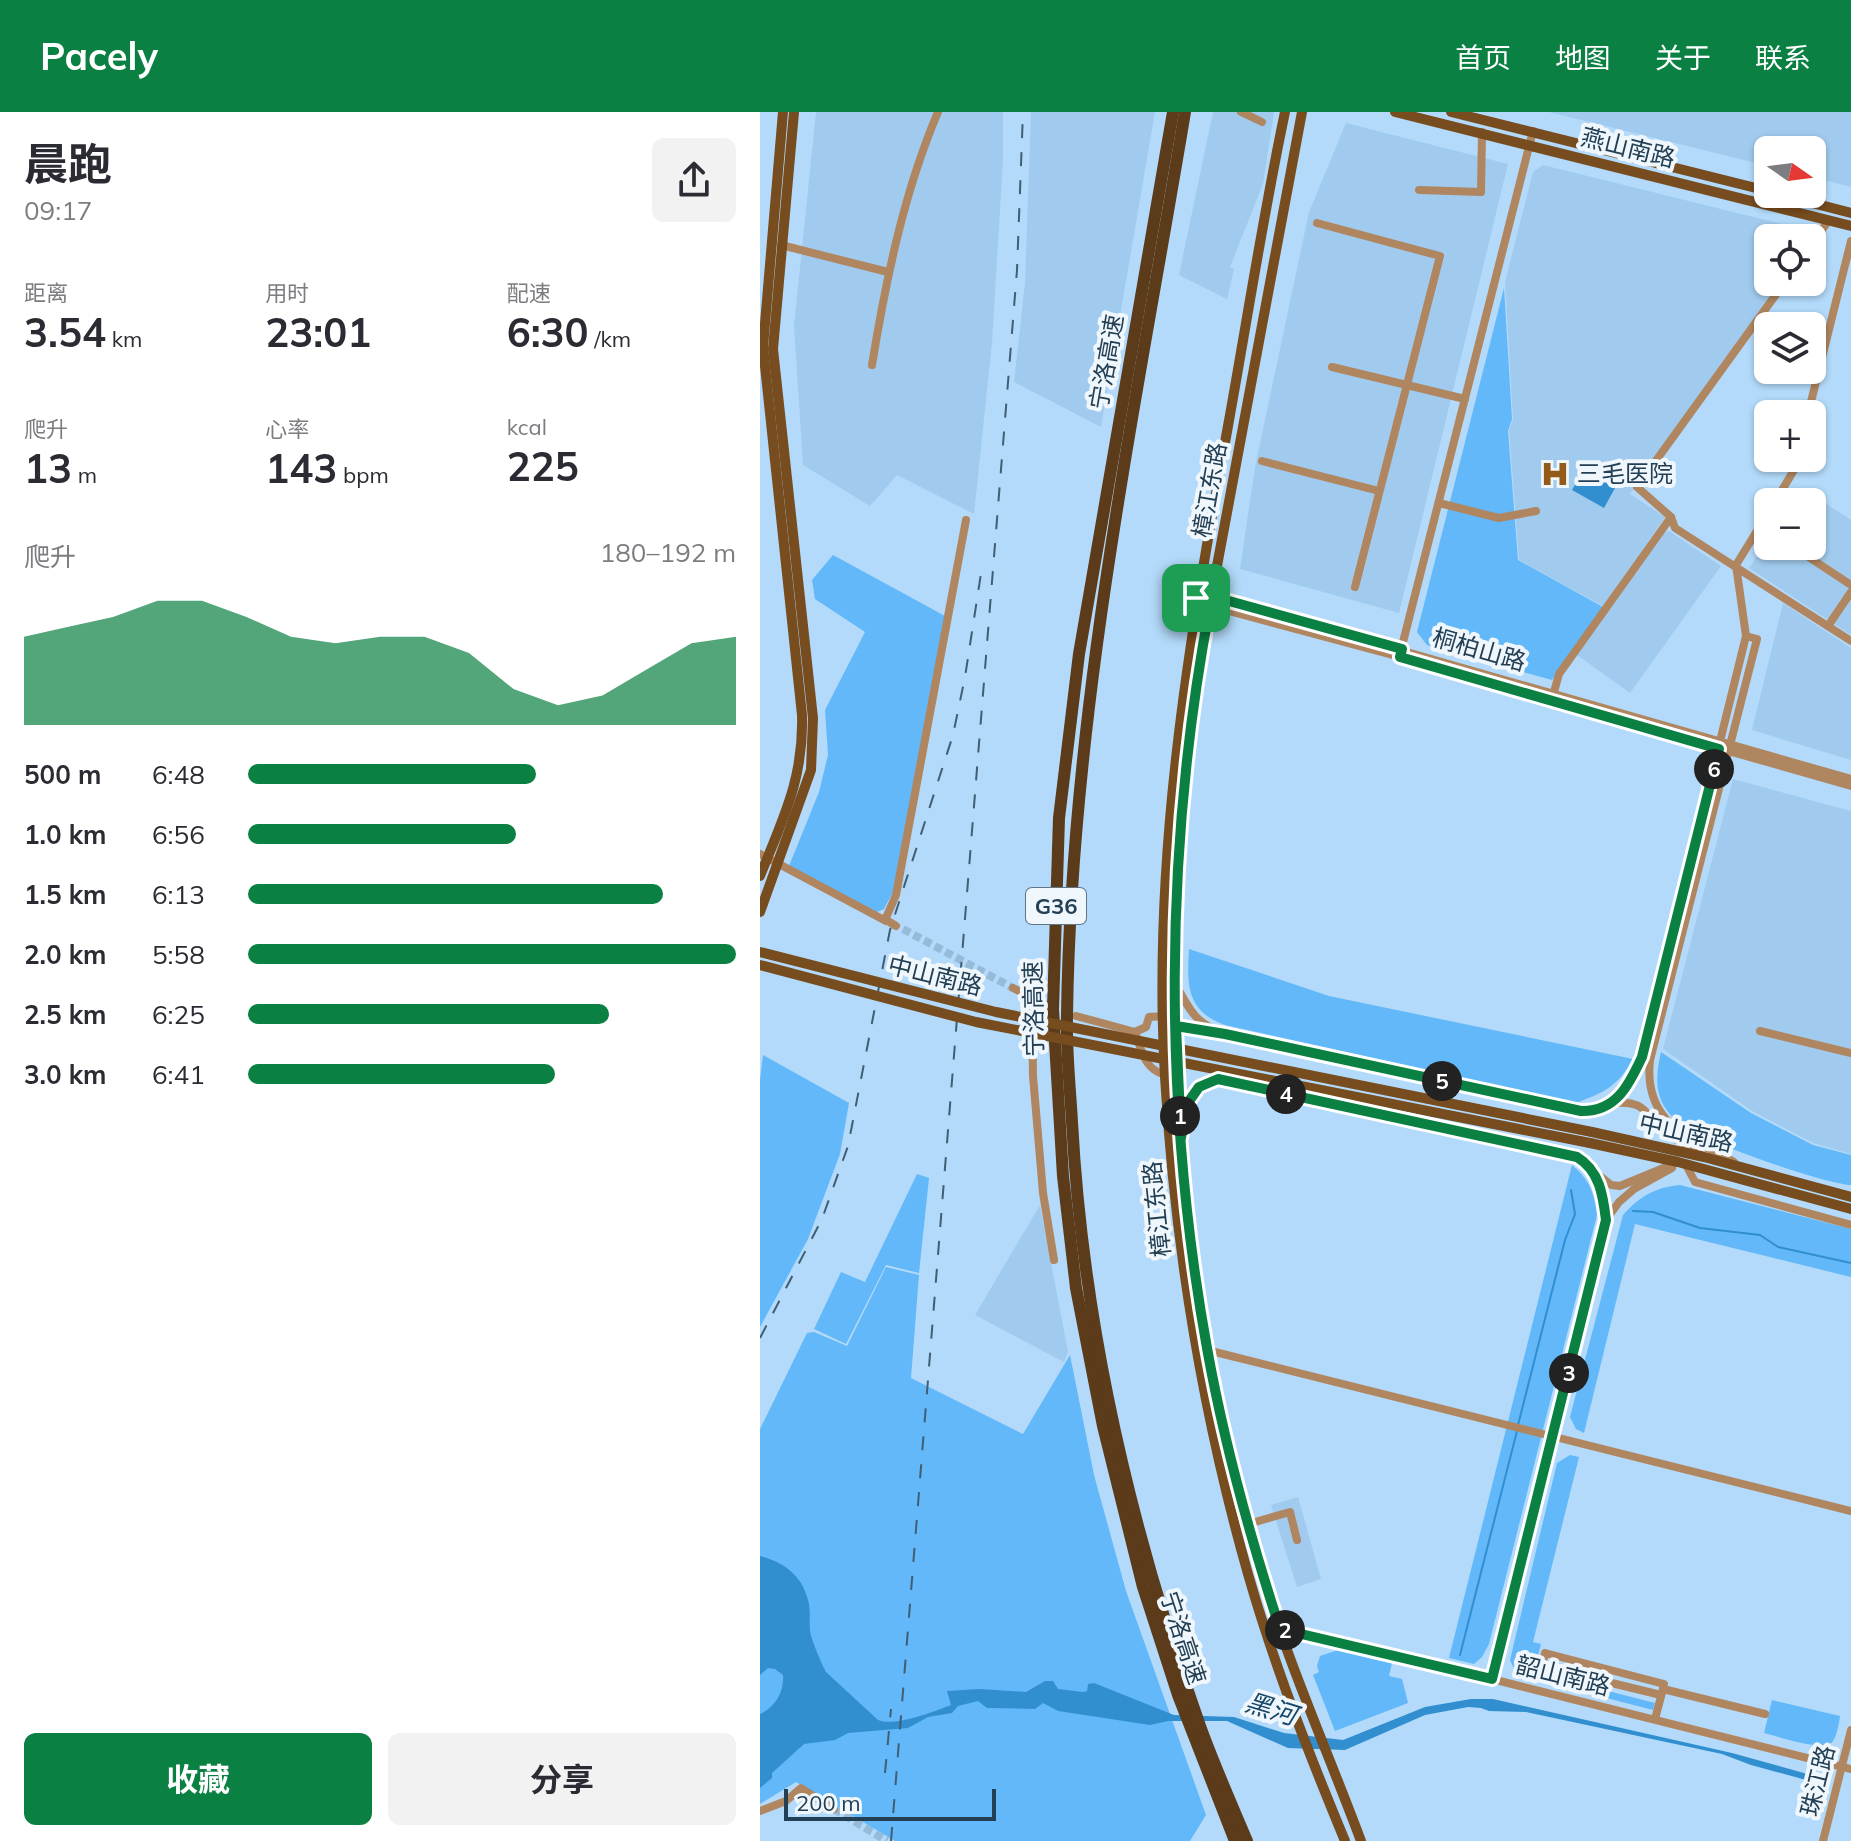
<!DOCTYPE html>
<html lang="zh">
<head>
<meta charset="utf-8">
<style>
	:root { --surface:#fff; --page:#f2f2f3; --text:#2b2b33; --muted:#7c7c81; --accent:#0b8043 }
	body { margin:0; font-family:Mulish,"Noto Sans SC",sans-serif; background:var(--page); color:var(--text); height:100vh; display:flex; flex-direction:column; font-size:30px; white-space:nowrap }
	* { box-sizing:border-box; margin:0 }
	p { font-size:26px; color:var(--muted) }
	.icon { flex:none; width:44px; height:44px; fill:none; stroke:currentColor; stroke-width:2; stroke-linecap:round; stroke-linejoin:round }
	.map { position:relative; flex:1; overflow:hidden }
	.drawer { display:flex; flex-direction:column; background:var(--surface); width:760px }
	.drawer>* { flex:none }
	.needle { width:52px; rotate:104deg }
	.tools { position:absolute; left:994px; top:24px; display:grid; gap:16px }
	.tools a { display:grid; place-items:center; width:72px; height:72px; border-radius:12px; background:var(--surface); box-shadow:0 2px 6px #0004; font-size:40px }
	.scale { position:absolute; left:24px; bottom:20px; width:212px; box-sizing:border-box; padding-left:8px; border:4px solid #233f54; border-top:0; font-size:22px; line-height:28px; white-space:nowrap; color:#233f54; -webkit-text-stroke:6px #f0f7fc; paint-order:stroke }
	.pin { position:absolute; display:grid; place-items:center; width:68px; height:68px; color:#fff; margin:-34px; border-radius:16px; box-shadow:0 4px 12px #0006 }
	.km { position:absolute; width:40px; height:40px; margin:-20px; border-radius:50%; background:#222; color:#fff; font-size:22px; line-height:40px; text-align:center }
	.round { display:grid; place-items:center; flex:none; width:84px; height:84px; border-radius:12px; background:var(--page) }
	.head { display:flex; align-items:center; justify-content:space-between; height:136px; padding:0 24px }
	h1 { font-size:44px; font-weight:700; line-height:60px }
	.metrics { display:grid; grid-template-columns:repeat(3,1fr); gap:12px; height:136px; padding:8px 24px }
	.metrics div { display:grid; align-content:center }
	.metrics b { font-size:40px; font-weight:700 }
	.metrics small { font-size:22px; font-weight:400 }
	.metrics p { font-size:22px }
	.chart { height:224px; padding:16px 24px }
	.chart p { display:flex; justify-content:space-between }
	.chart svg { width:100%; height:144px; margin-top:8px; fill:var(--accent); opacity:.7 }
	.button { display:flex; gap:16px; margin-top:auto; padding:16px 24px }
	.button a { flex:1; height:92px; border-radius:12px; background:var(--accent); color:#fff; font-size:32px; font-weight:700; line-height:92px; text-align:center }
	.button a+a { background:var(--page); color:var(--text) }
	ul { padding:0 24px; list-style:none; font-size:26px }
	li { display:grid; grid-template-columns:128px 96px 1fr; align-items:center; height:60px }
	li i { height:20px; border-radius:10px; background:var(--accent) }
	header { display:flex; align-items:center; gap:48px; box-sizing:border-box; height:112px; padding:0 40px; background:var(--accent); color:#fff }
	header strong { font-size:38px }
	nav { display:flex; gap:44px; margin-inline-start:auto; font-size:28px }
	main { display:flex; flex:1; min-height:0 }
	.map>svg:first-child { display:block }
	.built { fill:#a1cbee }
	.green { fill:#62b8f8 }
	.water { fill:#318fd0 }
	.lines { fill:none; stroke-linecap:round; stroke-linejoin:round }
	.stream { stroke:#318fd0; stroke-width:2 }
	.minor-tunnel { stroke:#96bbd9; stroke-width:8; stroke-dasharray:8 4; stroke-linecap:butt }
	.minor { stroke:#b08660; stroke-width:8 }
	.major { stroke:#774c1f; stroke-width:10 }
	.highway { stroke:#5b3b1a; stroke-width:12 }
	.rail { stroke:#405e75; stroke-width:2; stroke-dasharray:14 14; stroke-linecap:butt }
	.minor-bridge { stroke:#b08660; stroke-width:8 }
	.major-bridge { stroke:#774c1f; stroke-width:10 }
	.route-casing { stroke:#fff; stroke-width:16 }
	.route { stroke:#0b8043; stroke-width:10 }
	.labels { text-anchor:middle; stroke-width:8; stroke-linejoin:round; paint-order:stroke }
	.shield { fill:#f0f7fc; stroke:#607686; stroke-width:2 }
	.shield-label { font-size:22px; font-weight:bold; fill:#233f54 }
	.street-label { font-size:24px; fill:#233f54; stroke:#f0f7fc }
	.poi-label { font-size:24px; fill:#233f54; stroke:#f0f7fc; text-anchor:start }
	.water-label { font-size:26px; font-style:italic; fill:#18486a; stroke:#f0f7fc }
</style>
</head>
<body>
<header>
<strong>Pacely</strong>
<nav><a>首页</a><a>地图</a><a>关于</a><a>联系</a></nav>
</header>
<main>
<section class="drawer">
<div class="head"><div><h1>晨跑</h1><p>09:17</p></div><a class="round"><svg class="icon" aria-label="share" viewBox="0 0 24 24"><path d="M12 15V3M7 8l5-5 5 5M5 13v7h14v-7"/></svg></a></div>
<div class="metrics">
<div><p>距离</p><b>3.54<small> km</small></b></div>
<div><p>用时</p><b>23:01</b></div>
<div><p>配速</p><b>6:30<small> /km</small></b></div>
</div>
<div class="metrics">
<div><p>爬升</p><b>13<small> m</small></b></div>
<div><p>心率</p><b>143<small> bpm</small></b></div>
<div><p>kcal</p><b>225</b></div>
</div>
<div class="chart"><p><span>爬升</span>180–192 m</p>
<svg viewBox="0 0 160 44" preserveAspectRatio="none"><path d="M0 44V17L10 14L20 11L30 6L40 6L50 11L60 17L70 19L80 17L90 17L100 22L110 33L120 38L130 35L140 27L150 19L160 17V44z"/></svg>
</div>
<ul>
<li><b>500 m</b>6:48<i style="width:59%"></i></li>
<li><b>1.0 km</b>6:56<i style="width:55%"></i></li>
<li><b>1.5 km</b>6:13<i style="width:85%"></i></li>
<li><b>2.0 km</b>5:58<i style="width:100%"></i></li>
<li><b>2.5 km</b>6:25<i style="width:74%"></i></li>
<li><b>3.0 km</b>6:41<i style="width:63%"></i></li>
</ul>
<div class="button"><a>收藏</a><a>分享</a></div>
</section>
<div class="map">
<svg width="1091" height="1729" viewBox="0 0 1091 1729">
	<rect width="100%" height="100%" fill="#b3dafa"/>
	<g class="built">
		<path d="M 56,0 L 243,0 L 243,49 L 232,231 L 214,402 L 137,363 L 110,394 L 43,353 L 34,214 Z"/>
		<path d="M 271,0 L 395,0 L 341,315 L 254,270 L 265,171 Z"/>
		<path d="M 453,0 L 514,0 L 503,72 L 470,155 L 474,157 L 467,187 L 419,163 Z"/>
		<path d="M 789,0 L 1091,0 L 1091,75 L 1052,65 L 1052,38 L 1008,38 L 1008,54 Z"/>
		<path d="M 586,11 L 748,52 L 639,501 L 480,457 L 495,355 L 549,100 Z"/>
		<path d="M 783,53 L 1055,120 L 1051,126 L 1008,126 L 1008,170 L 1020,170 L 870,382 L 905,405 L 843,494 L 759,448 L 749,318 L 753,307 L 745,170 L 773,60 Z"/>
		<path d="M 1042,376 L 1091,408 L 1091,523 L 989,456 L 1008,428 L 1008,434 L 1052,434 L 1052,390 L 1033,390 Z"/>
		<path d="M 909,419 L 961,454 L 870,581 L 817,543 L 902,421 Z"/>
		<path d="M 1023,491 L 1091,536 L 1091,648 L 992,618 Z"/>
		<path d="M 973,667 L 1091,699 L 1091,1042 L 1053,1031 L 992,999 L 903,937 Z"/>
		<path d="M 280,1093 L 308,1240 L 304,1250 L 215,1203 Z"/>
		<path d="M 538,1385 L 561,1467 L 537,1475 L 511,1393 Z"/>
	</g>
	<g class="green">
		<path d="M 744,176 L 752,307 L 748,319 L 758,448 L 843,495 L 792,568 L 667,533 L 657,520 Z"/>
		<path d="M 73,443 L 185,504 L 134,778 L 124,797 L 117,800 L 29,754 L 59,680 L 68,643 L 65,598 L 105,520 L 55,487 L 52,468 Z"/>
		<path d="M 429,837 L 569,884 L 873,947 C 857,975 845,980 816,991 L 465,913 C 426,899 427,872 429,837 Z"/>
		<path d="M 901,940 L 991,1001 L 1053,1033 L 1091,1043 L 1091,1073 C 1065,1072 942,1029 921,1013 C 915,1009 908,1000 904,994 C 894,976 897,959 901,940 Z"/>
		<path d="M 3,943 L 89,991 L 80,1042 L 48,1127 L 0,1215 L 0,968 Z"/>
		<path d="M 812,1053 C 829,1067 835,1082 837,1103 L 729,1532 L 722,1545 L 714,1552 L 689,1546 Z"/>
		<path d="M 157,1062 L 169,1066 L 159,1161 L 126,1153 L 86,1232 L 54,1217 L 81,1160 L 105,1170 Z"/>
		<path d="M 920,1073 L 1091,1117 L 1091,1165 L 875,1112 L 824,1321 L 816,1317 L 810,1305 L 863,1103 C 879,1085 895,1075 920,1073 Z"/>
		<path d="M 126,1155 L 159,1163 L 151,1266 L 263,1322 L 310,1243 L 334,1363 L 366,1479 L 446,1703 L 430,1729 L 135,1729 L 36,1670 L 0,1692 L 0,1317 L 47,1221 L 54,1220 L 87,1234 Z"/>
		<path d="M 810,1343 L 819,1345 L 773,1530 L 781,1532 L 774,1560 L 895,1591 L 893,1598 L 757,1563 L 750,1548 L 797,1351 Z"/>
		<path d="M 578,1538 L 632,1551 L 629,1564 L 642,1567 L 648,1591 L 575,1619 L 553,1563 L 559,1560 L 557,1554 L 560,1544 Z"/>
		<path d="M 1012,1588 L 1080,1604 C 1079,1612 1077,1623 1073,1629 C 1065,1641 1017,1624 1004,1621 Z"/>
	</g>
	<g class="water">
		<path d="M 823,358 L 855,376 L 844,396 L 812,378 Z"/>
		<path d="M 0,1444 C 23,1450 42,1463 48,1488 C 51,1498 49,1509 50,1519 C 51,1527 62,1553 66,1560 L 118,1608 C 135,1615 173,1600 191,1593 L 187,1579 L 219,1577 L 266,1580 L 285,1569 L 293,1569 L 298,1577 L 323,1580 L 327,1579 L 328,1572 L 334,1571 L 414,1603 L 474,1605 L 524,1621 L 583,1628 L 665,1595 L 711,1587 L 733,1587 L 972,1641 L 1051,1663 L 1058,1669 L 1057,1671 L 991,1653 L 962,1642 L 766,1600 L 729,1599 L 721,1596 L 708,1595 L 665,1603 L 585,1638 L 528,1636 L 467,1609 L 408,1609 L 390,1613 L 298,1599 L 283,1591 L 275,1597 L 233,1596 L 227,1596 L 218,1589 L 198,1594 L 192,1601 L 168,1605 L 148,1616 L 88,1621 L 75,1628 L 44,1632 L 12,1661 L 12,1666 L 0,1676 L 0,1602 C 15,1595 24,1581 23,1563 L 15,1557 L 8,1556 L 0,1563 Z"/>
	</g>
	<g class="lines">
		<g class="stream">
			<path d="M 873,1099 L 893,1100 L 940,1116 L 1000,1123 L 1018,1135 L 1091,1151"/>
			<path d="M 758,1313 L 805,1128 L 815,1102 L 811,1078"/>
			<path d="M 700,1543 L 757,1319"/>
		</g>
		<g class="minor-tunnel">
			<path d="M 143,817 L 253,876"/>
			<path d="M 74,1697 L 127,1729"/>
		</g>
		<g class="minor">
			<path d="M 481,0 L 502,10"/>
			<path d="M 659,78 L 721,80 L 722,20"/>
			<path d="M 557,111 L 680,144 L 595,475"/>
			<path d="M 1052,132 L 1069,108"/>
			<path d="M 21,133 L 128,160"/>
			<path d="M 1025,170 L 877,375 L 911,405 L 915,416 L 1091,529"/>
			<path d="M 112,253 C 126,167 144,80 178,0"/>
			<path d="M 572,255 L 705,287"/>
			<path d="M 1048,302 L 1091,129"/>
			<path d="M 502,349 L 619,379"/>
			<path d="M 1015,390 L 1034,358 L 1037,346"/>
			<path d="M 679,391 L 739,406 L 776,399"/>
			<path d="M 1041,440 L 1091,473"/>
			<path d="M 445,485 L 451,484 L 1091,667"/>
			<path d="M 436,486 L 450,494 L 640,545 L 1091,674"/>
			<path d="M 1068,514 L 1091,480"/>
			<path d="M 641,538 L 773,19"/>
			<path d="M 794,580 L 799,562 L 911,405"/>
			<path d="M 0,742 L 126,809"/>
			<path d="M 125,808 L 136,783 L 206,408"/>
			<path d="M 417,875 C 431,901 437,912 465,922 L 821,999 C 856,1000 869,973 882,945 L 986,524 L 976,453 L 1008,401"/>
			<path d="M 253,876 L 285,892"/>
			<path d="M 272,885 L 273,964 L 283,1081 L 294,1148"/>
			<path d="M 316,904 L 375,920"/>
			<path d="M 404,904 L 389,905 L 386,915 L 375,920 C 382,939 384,957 405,963"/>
			<path d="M 416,914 L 453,920"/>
			<path d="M 1000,919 L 1091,941"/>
			<path d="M 853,991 C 889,988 883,1003 906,1021 C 917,1029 929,1035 940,1042"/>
			<path d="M 423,1013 C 429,985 431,978 458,967 L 817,1045 L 851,1073 L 860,1074 L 918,1050"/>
			<path d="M 974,1050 C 928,1026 883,1010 890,948 L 997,527 L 986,524"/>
			<path d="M 926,1053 L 935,1070 L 1091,1113"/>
			<path d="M 833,1060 L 840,1074 L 846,1108 L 859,1090 L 874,1077 L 912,1056"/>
			<path d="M 447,1238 L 1091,1399"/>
			<path d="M 488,1412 L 530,1400 L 537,1428"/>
			<path d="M 505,1514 L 732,1567 L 1091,1657"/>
			<path d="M 732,1567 L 846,1108"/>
			<path d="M 901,1583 L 782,1554 L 785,1541 L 904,1572 L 903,1577"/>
			<path d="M 895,1607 L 903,1577 L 1005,1602"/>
			<path d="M 0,1699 L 26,1689 L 41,1676 L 74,1697"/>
			<path d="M 1063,1729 L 1091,1618"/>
		</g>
		<g class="major">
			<path d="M 525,0 C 503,104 487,209 468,314 C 429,529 392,746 405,965 C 415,1134 442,1300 488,1462 C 514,1553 549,1642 585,1729"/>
			<path d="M 542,0 L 442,534 C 430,621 420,709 416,797 C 414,823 416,850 416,877 C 416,1070 444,1260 497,1446 C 524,1542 566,1635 601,1729"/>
			<path d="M 635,0 L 1091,114"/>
			<path d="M 691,0 L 1008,79"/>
			<path d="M 1018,82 L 1091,101"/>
			<path d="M 0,764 C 23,707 44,666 42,603 L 3,235 L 23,0"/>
			<path d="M 0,800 L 51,658 L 53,606 L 13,237 L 34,0"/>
			<path d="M 832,1020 L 944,1045 L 1091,1085"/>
			<path d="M 830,1031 L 918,1050 L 1091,1097"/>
		</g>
		<g class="highway">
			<path d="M 413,0 L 319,542 L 299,706 L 293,897 L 303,1064 L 316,1176 L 343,1314 L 383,1475 L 418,1583 L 475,1729"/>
			<path d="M 425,0 C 375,300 311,599 307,904 C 306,939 310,975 312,1010 C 323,1217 371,1419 440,1614 C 454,1653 471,1691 487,1729"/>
		</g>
		<g class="rail">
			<path d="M 0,1226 L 62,1107 L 88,1034 L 130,818 L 193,623 L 205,565 L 222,455"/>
			<path d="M 125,1661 L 131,1597"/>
			<path d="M 131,1729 L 257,158 L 263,0"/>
		</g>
		<path class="minor-bridge" d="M 128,809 L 136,814"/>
		<g class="major-bridge">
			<path d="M 0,840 L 236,900 L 832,1020"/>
			<path d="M 0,853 L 216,910 L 830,1031"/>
		</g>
	</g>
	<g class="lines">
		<defs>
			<path id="route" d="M 436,486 L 450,494 C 404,737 403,993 447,1236 C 464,1331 490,1425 520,1517 L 732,1567 L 846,1108 C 843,1084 840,1059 817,1045 L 458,967 L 439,975 L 427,992 L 421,1026 L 416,914 L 465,922 L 821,999 C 856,1000 869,973 882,945 L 959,637 L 640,545 L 642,537 L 451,484 L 436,486"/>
		</defs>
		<use href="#route" class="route-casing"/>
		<use href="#route" class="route"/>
	</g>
	<defs>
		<symbol id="hospital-bare" viewBox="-9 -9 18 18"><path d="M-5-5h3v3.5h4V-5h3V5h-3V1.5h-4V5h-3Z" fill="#945a18" stroke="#f0f7fc" stroke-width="2.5" paint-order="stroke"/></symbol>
	</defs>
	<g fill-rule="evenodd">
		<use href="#hospital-bare" x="775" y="342" width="40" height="40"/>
	</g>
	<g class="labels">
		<rect class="shield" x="266" y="776" width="60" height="36" rx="6"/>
		<g class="shield-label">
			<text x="296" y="802">G36</text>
		</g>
		<g class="street-label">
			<text transform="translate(868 36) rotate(14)" y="8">燕山南路</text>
			<text transform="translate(347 250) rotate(-80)" y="8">宁洛高速</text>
			<text transform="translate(450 378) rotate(-80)" y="8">樟江东路</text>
			<text transform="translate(719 538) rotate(16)" y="8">桐柏山路</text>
			<text transform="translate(175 864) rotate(14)" y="8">中山南路</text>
			<text transform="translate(274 897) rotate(-91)" y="8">宁洛高速</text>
			<text transform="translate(926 1021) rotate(13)" y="8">中山南路</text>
			<text transform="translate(397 1097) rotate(-96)" y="8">樟江东路</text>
			<text transform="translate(423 1526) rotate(72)" y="8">宁洛高速</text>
			<text transform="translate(803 1564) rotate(14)" y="8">韶山南路</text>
			<text transform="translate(1058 1669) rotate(-76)" y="8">珠江路</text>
		</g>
		<g class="poi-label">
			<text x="817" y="370">三毛医院</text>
		</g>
		<g class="water-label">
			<text transform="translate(511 1597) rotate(17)" y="9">黑河</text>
		</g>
	</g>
</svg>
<div class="tools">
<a><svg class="needle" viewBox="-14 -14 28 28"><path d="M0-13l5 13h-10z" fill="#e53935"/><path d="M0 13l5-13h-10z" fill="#7c7c81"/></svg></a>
<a><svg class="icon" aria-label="locate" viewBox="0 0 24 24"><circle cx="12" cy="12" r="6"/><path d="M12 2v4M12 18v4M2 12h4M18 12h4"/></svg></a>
<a><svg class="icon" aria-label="layers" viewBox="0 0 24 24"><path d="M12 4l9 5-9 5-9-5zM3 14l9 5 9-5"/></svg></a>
<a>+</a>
<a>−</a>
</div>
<div class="scale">200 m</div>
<div class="pin" style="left:436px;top:486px;background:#1e9e55"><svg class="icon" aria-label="arrive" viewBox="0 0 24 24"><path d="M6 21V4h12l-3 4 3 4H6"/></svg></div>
<b class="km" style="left:420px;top:1004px">1</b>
<b class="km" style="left:525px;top:1518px">2</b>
<b class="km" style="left:809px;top:1261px">3</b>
<b class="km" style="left:526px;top:982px">4</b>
<b class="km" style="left:682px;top:969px">5</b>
<b class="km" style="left:954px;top:657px">6</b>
</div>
</main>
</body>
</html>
